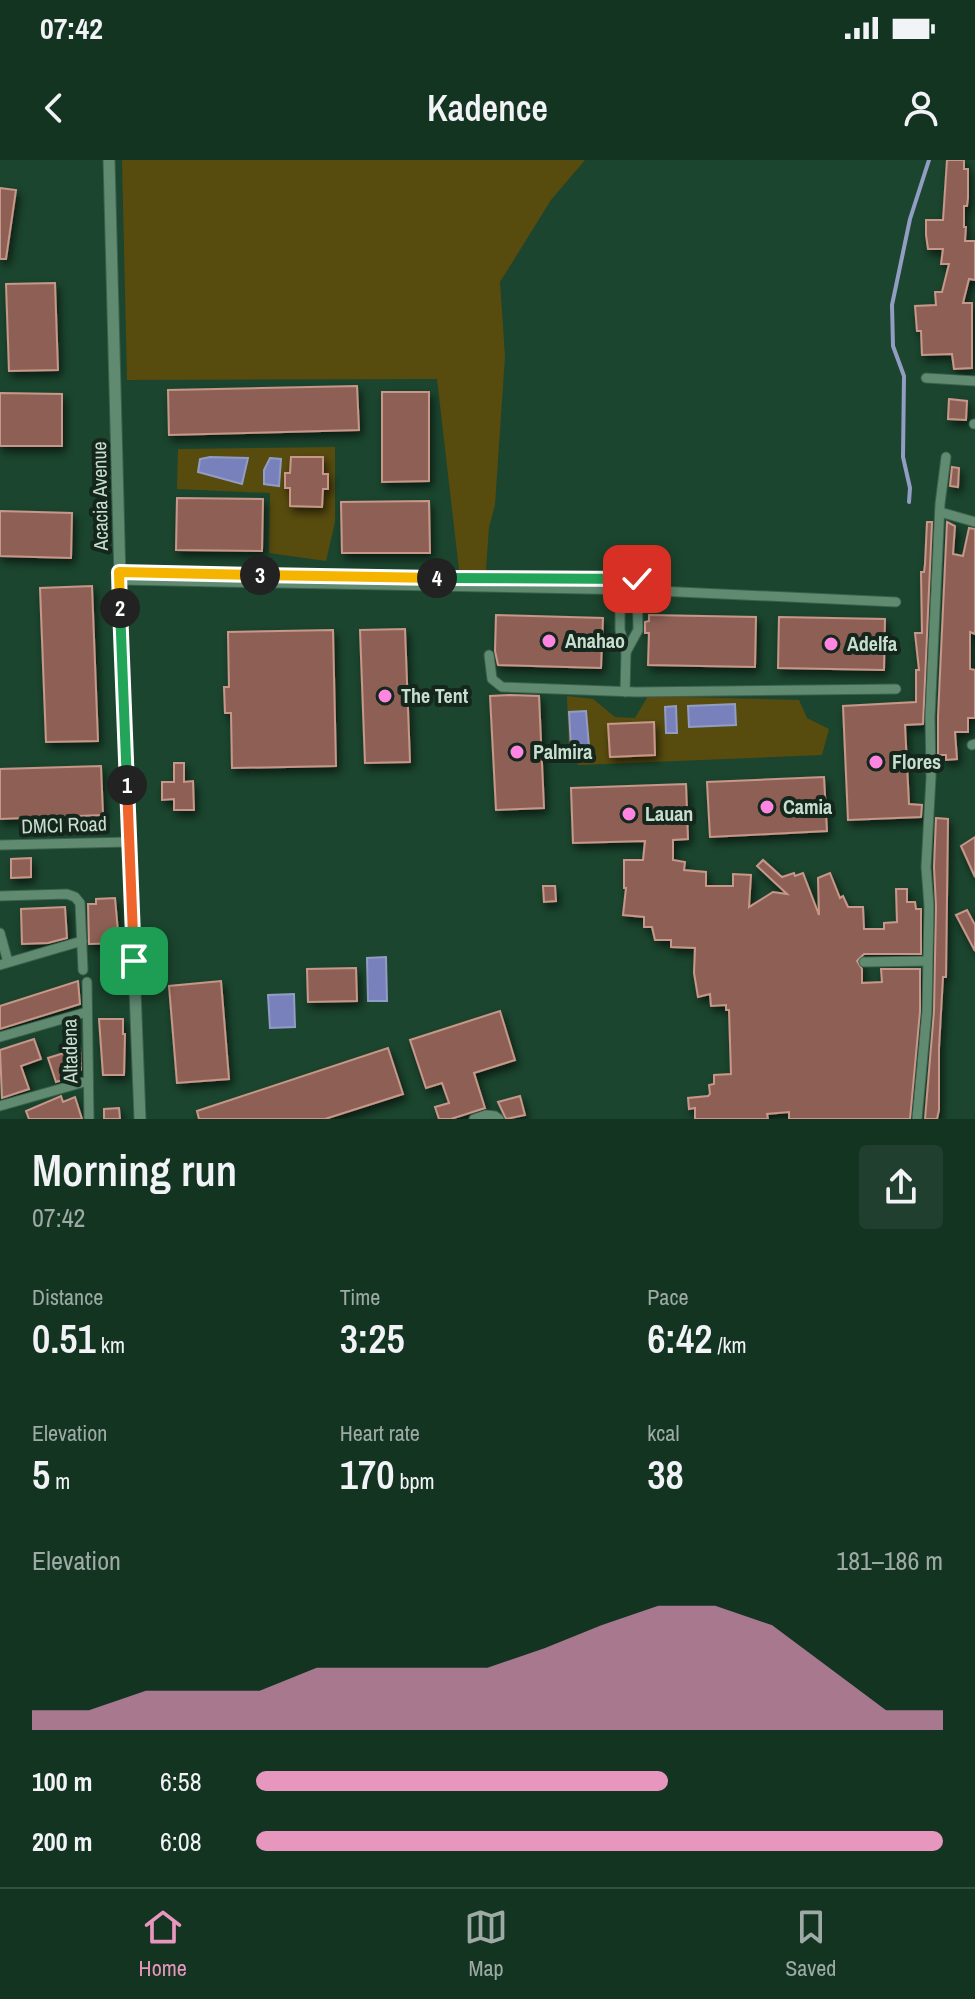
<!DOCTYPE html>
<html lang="en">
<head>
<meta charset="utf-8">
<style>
	:root { --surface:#143422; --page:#213f2f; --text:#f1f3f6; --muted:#9daaa5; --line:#334f40; --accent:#e797bd }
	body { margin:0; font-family:"Archivo Narrow",sans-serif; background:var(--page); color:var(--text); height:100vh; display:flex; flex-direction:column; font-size:30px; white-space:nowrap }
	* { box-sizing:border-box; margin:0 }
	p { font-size:26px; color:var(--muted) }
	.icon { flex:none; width:44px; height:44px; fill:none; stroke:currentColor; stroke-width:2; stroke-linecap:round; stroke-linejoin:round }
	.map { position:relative; height:959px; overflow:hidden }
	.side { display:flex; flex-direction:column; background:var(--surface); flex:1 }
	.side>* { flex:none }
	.pin { position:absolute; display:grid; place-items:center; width:68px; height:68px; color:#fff; margin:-34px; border-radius:16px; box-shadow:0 4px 12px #0006 }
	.km { position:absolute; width:40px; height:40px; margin:-20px; border-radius:50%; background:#222; color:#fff; font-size:22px; line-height:40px; text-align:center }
	.round { display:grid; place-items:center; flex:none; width:84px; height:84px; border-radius:8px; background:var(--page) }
	.summary { display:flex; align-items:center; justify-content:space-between; height:136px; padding:0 32px }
	h1 { font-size:44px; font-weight:600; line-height:60px }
	.stats { display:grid; grid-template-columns:repeat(3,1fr); gap:12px; height:136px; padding:8px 32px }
	.stats div { display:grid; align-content:center }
	.stats b { font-size:40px; font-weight:600 }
	.stats small { font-size:22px; font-weight:400 }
	.stats p { font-size:22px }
	.chart { height:224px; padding:16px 32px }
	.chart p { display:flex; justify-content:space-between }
	.chart svg { width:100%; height:144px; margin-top:8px; fill:var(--accent); opacity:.7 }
	ul { padding:0 32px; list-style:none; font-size:26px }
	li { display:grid; grid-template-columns:128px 96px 1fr; align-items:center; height:60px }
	li i { height:20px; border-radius:10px; background:var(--accent) }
	.status { display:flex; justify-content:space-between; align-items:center; height:56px; padding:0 40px; background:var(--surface); direction:ltr }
	.status svg { height:22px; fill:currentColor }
	header { display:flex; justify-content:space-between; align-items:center; height:104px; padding:0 32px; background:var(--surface); font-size:36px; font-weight:600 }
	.tabs { display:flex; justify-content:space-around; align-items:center; height:112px; border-top:2px solid var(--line); background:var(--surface); font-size:22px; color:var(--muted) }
	.tabs a { display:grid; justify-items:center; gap:4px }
	.tabs .active { color:var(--accent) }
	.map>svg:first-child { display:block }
	.green { fill:#584b0e }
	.water { fill:#7981bd; stroke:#919dc3; stroke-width:2 }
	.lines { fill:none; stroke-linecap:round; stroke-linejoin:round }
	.stream { stroke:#919dc3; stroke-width:4 }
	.building { fill:#8e6154; stroke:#c79789; stroke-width:2; filter:url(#shadow) }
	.minor-casing { stroke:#3c614e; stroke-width:11 }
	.tertiary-casing { stroke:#3c614e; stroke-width:13 }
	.minor { stroke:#608b71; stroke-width:9 }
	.tertiary { stroke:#608b71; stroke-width:11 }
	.split-1-casing { stroke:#fff; stroke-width:16 }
	.split-2-casing { stroke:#fff; stroke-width:16 }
	.split-3-casing { stroke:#fff; stroke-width:16 }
	.split-4-casing { stroke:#fff; stroke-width:16 }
	.split-5-casing { stroke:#fff; stroke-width:16 }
	.split-1 { stroke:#f0652b; stroke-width:10 }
	.split-2 { stroke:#22a559; stroke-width:10 }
	.split-3 { stroke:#f5b400; stroke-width:10 }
	.split-4 { stroke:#f5b400; stroke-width:10 }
	.split-5 { stroke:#22a559; stroke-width:10 }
	.poi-dot { fill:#fe86e1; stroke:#15271c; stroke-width:3 }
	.labels { text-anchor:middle; stroke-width:8; stroke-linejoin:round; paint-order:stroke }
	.street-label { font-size:20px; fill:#c8dfd0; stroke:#15271c }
	.poi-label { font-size:20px; font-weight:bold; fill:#c8dfd0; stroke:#15271c; text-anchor:start }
</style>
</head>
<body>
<div class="status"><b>07:42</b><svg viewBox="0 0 49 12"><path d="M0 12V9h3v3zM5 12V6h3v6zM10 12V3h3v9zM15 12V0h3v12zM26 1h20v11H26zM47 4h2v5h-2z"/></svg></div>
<header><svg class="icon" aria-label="back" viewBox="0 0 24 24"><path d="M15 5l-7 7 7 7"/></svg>Kadence<svg class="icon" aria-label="person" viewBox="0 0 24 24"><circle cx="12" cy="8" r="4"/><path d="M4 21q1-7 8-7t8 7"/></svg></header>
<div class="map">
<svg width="975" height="959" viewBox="0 0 975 959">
	<defs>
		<filter id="shadow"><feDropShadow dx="3" dy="5" stdDeviation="4" flood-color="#0009"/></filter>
	</defs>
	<rect width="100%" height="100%" fill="#1b452e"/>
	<g class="green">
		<path d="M 122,0 L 585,0 L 551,40 L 500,122 L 505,196 L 495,345 L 489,367 L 486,410 L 459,410 L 437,219 L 127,220 Z"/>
		<path d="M 335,287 L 335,362 L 326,401 L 269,393 L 270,333 L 177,329 L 178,289 Z"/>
		<path d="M 567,536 L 593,539 L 615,557 L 635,558 L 648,536 L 799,540 L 807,558 L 829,569 L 822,595 L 579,605 L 569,594 Z"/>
	</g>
	<g class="water">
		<path d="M 210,297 L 248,298 L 242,324 L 198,312 L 200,299 Z"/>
		<path d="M 270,298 L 281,299 L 279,326 L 264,324 L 264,310 Z"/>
		<path d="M 735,544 L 736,565 L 689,567 L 688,546 Z"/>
		<path d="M 676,546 L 677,573 L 666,573 L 665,547 Z"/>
		<path d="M 586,551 L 589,586 L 571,587 L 569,552 Z"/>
		<path d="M 386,797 L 387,841 L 368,841 L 367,798 Z"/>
		<path d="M 294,834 L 295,867 L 270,868 L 268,835 Z"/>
	</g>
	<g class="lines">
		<path class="stream" d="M 909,342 L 910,328 L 903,297 L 904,216 L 893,186 L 892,145 L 910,59 L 929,0"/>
	</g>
	<g class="building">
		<path d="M 947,0 L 964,0 L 964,9 L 968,9 L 968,38 L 967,46 L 964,46 L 964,67 L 966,67 L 965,81 L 975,81 L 975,120 L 969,119 L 963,143 L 972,143 L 972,208 L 954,209 L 952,194 L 922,195 L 921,171 L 917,171 L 915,146 L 936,145 L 935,132 L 942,132 L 949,104 L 941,104 L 943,89 L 928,89 L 926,75 L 926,60 L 943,60 Z"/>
		<path d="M 0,28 L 16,30 L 6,99 L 0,99 Z"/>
		<path d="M 55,123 L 58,210 L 9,211 L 6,124 Z"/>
		<path d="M 357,226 L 359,270 L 169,275 L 168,230 Z"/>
		<path d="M 382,232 L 429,232 L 429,321 L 382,322 Z"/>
		<path d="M 0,233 L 62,234 L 62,286 L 0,286 Z"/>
		<path d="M 949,239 L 967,241 L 966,260 L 948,259 Z"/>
		<path d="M 291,297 L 323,297 L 323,314 L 328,314 L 328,329 L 323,329 L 322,347 L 290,346 L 290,328 L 285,328 L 285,313 L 290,313 Z"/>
		<path d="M 952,307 L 959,308 L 958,327 L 950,326 Z"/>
		<path d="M 177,338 L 263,339 L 262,391 L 176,390 Z"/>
		<path d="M 429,341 L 430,393 L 342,393 L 341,342 Z"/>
		<path d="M 0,351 L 72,353 L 71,398 L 0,396 Z"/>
		<path d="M 927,362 L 932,362 L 923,564 L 905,565 L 909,644 L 922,645 L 921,657 L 848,660 L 843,546 L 916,542 L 916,510 L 919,510 L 915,473 L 922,473 L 921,412 L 924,412 L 925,404 Z"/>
		<path d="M 947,362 L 955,366 L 953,394 L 963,396 L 969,368 L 975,369 L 975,474 L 970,472 L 970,509 L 975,510 L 975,558 L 968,558 L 968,572 L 955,572 L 957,599 L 946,600 L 946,595 L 938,595 L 938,557 Z"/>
		<path d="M 92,426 L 98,581 L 46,582 L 40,428 Z"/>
		<path d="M 496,455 L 603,458 L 601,508 L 498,505 L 495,491 Z"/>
		<path d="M 649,455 L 756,457 L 755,507 L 648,505 L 649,473 L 645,473 L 645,462 L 649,461 Z"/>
		<path d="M 779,457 L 885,459 L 884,510 L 778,508 Z"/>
		<path d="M 405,469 L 410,602 L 365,603 L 360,470 Z"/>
		<path d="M 333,470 L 336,606 L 232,608 L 231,553 L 225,553 L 224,527 L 229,527 L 228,472 Z"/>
		<path d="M 510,535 L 539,536 L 544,648 L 496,650 L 490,536 Z"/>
		<path d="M 654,562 L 655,595 L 610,597 L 608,564 Z"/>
		<path d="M 174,603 L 184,603 L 184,622 L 193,621 L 194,650 L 174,650 L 174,639 L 162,640 L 162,622 L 174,622 Z"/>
		<path d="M 101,606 L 103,655 L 0,659 L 0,609 Z"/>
		<path d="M 824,617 L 827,671 L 710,677 L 707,622 Z"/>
		<path d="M 686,624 L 688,679 L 673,680 L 673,700 L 685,702 L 684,710 L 706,712 L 706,726 L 733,726 L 733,714 L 751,715 L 749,747 L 773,732 L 787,734 L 757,706 L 763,700 L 782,717 L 794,713 L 795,716 L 803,713 L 819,755 L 818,718 L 830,713 L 840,738 L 843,736 L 848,747 L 863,747 L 864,769 L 884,769 L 884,763 L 897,762 L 896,729 L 907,729 L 907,742 L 915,742 L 916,749 L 921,749 L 921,794 L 864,794 L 857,801 L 862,809 L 862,823 L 882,822 L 881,809 L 920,809 L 920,851 L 910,959 L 789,959 L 789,952 L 767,954 L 768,959 L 695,959 L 695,948 L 689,949 L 688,938 L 708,936 L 710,934 L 709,925 L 714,924 L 714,915 L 731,914 L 729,850 L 726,850 L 726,845 L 711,846 L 710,834 L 698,837 L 694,813 L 695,788 L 671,787 L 671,780 L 655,780 L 652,767 L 644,767 L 644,757 L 623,755 L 626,728 L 624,728 L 624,700 L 643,700 L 645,681 L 573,683 L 571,628 Z"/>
		<path d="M 936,658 L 948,659 L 946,817 L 943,817 L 939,888 L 939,950 L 937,959 L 925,959 L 934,851 L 936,746 L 934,707 Z"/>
		<path d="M 975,677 L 975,717 L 961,686 Z"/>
		<path d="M 31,698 L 31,717 L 11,718 L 11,699 Z"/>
		<path d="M 543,726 L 555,726 L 556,741 L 544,742 Z"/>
		<path d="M 115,738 L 119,783 L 89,784 L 88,744 L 96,744 L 96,739 Z"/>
		<path d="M 65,747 L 67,778 L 48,783 L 22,784 L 21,749 Z"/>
		<path d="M 967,750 L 975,765 L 975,791 L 956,755 Z"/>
		<path d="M 356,808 L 357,841 L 308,842 L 307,809 Z"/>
		<path d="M 78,821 L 80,844 L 0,869 L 0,846 Z"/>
		<path d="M 221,821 L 229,919 L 177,923 L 169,826 Z"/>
		<path d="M 500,851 L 515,900 L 474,913 L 485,948 L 451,959 L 439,959 L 435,947 L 449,943 L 442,923 L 426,928 L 410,880 Z"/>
		<path d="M 99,859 L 123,859 L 123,874 L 125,874 L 124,915 L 103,915 Z"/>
		<path d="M 34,879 L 41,899 L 21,906 L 29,929 L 2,938 L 0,890 Z"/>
		<path d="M 80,888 L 81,910 L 67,914 L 69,918 L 56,922 L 48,898 Z"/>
		<path d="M 388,888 L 403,934 L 325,959 L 199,959 L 197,951 Z"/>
		<path d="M 61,936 L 63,942 L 75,937 L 82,959 L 29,959 L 26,951 Z"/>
		<path d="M 520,936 L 525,955 L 506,959 L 498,942 Z"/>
		<path d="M 119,948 L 120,959 L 104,959 L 104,949 Z"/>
	</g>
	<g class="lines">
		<defs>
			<g id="minor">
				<path d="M 926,218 L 975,221"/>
				<path d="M 974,264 L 975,264"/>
				<path d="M 940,352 L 975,362"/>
				<path d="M 119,412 L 637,419 L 638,470 L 626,492"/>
				<path d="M 120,420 L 637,430 L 896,442"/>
				<path d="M 620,429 L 620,470 L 626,492 L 625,532"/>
				<path d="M 489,495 L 492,519 L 502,527 L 636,532 L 896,529"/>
				<path d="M 972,585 L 975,584"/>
				<path d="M 0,685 L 129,682"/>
				<path d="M 0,736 L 67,734 L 75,737 L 80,743 L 83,810"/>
				<path d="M 0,773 L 8,802"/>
				<path d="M 864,802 L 927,801"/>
				<path d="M 0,805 L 82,781"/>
				<path d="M 87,822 L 89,959"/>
				<path d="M 0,877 L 87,852"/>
				<path d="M 0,946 L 88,921"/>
				<path d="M 474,959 L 486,955 L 495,956 L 499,959"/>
				<path d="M 917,959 L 927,851 L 929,746 L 926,707 L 931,617 L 930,557 L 940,344 L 946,297"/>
			</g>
			<path id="tertiary" d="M 109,0 L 122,494 L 140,959"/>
		</defs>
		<use href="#minor" class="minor-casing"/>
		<use href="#tertiary" class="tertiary-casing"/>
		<use href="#minor" class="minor"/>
		<use href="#tertiary" class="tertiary"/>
	</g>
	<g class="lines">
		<defs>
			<path id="split-1" d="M 127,625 L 134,801"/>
			<path id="split-2" d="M 120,448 L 127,625"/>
			<path id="split-3" d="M 120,448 L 119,412 L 260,415"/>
			<path id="split-4" d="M 260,415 L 437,418"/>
			<path id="split-5" d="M 437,418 L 637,419"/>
		</defs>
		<use href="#split-1" class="split-1-casing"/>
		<use href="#split-2" class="split-2-casing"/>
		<use href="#split-3" class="split-3-casing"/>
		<use href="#split-4" class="split-4-casing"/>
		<use href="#split-5" class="split-5-casing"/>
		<use href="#split-1" class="split-1"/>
		<use href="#split-2" class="split-2"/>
		<use href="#split-3" class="split-3"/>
		<use href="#split-4" class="split-4"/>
		<use href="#split-5" class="split-5"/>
	</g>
	<g class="poi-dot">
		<circle cx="549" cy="481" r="8"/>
		<circle cx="831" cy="484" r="8"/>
		<circle cx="385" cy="536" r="8"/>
		<circle cx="517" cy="592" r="8"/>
		<circle cx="876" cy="602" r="8"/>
		<circle cx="767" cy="647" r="8"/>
		<circle cx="629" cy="654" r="8"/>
	</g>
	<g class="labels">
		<g class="street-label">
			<text transform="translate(100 336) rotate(-91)" y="7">Acacia Avenue</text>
			<text transform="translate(64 665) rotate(-2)" y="7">DMCI Road</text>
			<text transform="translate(70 891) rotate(-91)" y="7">Altadena</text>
		</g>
		<g class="poi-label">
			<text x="565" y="488">Anahao</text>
			<text x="847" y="491">Adelfa</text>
			<text x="401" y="543">The Tent</text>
			<text x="533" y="599">Palmira</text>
			<text x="892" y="609">Flores</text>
			<text x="783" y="654">Camia</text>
			<text x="645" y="661">Lauan</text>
		</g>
	</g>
</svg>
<div class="pin" style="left:134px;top:801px;background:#1e9e55"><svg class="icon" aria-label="arrive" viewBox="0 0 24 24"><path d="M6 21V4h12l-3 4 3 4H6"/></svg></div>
<div class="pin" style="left:637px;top:419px;background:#d93025"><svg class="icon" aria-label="check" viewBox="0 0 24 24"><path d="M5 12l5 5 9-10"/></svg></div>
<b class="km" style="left:127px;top:625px">1</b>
<b class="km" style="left:120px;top:448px">2</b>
<b class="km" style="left:260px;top:415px">3</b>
<b class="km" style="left:437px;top:418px">4</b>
</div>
<section class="side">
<div class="summary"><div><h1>Morning run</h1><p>07:42</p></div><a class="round"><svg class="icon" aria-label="share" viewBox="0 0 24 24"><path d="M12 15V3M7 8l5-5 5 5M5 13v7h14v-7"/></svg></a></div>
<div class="stats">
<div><p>Distance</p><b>0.51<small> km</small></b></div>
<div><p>Time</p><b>3:25</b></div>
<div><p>Pace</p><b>6:42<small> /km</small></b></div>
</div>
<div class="stats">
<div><p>Elevation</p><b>5<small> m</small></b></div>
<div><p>Heart rate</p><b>170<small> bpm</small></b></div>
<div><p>kcal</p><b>38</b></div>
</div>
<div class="chart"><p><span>Elevation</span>181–186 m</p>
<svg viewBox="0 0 160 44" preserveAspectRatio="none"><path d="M0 44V38L10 38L20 32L30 32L40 32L50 25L60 25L70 25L80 25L90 19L100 12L110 6L120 6L130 12L140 25L150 38L160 38V44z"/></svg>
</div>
<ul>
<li><b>100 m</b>6:58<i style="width:60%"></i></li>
<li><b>200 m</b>6:08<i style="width:100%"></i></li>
</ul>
</section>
<nav class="tabs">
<a class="active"><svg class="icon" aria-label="home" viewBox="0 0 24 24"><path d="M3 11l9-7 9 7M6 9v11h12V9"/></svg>Home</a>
<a><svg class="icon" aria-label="map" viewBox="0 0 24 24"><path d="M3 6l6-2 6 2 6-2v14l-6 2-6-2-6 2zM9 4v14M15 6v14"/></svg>Map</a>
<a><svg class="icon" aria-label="saved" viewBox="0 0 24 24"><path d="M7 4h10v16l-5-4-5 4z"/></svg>Saved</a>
</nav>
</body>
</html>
